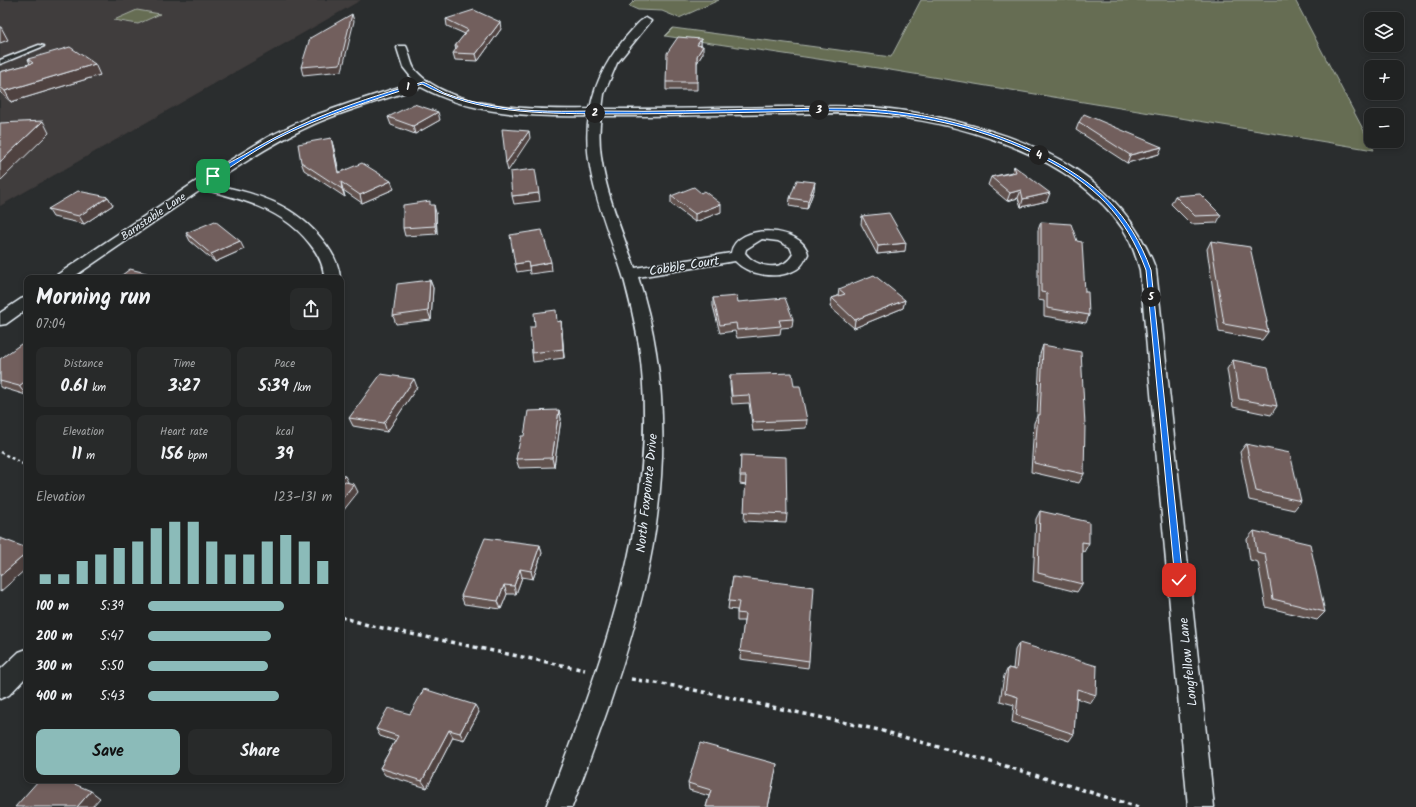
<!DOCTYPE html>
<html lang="en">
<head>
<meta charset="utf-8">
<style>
	:root { --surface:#202222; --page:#282a2a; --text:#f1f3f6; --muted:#a2a4a5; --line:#3d3f40; --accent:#8bbbb9 }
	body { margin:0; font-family:Kalam,sans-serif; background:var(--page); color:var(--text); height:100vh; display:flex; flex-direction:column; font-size:15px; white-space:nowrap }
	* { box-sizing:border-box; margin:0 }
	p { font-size:13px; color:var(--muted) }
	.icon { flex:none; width:22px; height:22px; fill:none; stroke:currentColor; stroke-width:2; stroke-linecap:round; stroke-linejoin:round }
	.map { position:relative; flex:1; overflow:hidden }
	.details { position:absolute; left:24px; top:275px; width:320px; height:508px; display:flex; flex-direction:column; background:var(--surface); border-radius:8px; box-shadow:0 2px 6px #0003,0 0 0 1px var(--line) }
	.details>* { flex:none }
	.fabs { position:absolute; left:1364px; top:12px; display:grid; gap:8px }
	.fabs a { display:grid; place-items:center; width:40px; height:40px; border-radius:8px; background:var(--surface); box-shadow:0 2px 6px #0003,0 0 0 1px var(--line); font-size:20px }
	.pin { position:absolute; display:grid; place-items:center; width:34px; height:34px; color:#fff; margin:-17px; border-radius:8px; box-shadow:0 2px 6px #0006 }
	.km { position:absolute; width:20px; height:20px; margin:-10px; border-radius:50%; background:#222; color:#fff; font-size:11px; line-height:20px; text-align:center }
	.round { display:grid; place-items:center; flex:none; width:42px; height:42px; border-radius:8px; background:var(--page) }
	.head { display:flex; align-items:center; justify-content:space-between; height:68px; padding:0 12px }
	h1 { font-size:22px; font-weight:700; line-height:30px }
	.metrics { display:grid; grid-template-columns:repeat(3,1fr); gap:6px; height:68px; padding:4px 12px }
	.metrics div { display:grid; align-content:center; border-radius:8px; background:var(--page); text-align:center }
	.metrics b { font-size:17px; font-weight:700 }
	.metrics small { font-size:11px; font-weight:400 }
	.metrics p { font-size:11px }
	.chart { height:112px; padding:8px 12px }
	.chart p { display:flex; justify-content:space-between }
	.chart svg { width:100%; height:72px; margin-top:4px; stroke:var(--accent); stroke-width:6 }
	.action { display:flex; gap:8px; margin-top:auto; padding:8px 12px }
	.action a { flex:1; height:46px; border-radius:8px; background:var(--accent); color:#111; font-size:16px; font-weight:700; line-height:46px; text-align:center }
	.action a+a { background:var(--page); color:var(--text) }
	ul { padding:0 12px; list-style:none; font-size:13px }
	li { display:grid; grid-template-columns:64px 48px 1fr; align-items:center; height:30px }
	li i { height:10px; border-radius:5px; background:var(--accent) }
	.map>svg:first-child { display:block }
	.built { fill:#403c3c }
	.green { fill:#666d53; stroke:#a7afa6 }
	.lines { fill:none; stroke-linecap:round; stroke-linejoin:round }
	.service-casing { stroke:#e8f1f8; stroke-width:3 }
	.minor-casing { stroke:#e8f1f8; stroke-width:3 }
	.path-far1 { stroke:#e8f1f8; stroke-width:2.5; stroke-dasharray:3 3; stroke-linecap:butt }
	.path { stroke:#e8f1f8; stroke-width:3.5; stroke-dasharray:4 4; stroke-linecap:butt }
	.service { fill:#2a2d2e; fill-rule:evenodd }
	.minor { fill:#2a2d2e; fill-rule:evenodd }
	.wall { fill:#625250; stroke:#e8f1f8 }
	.shaded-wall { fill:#504241; stroke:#e8f1f8 }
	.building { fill:#725f5d; stroke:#e8f1f8 }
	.route { fill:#1a73e8; stroke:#fff }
	.labels { text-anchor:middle; stroke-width:3; stroke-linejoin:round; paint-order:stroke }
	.far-street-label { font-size:11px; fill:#e8f1f8; stroke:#2a2d2e }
	.street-label { font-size:13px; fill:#e8f1f8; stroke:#2a2d2e }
</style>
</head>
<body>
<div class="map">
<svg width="1416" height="807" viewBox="0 0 1416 807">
	<rect width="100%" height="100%" fill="#2a2d2e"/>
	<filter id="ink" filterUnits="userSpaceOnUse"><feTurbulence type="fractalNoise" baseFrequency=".025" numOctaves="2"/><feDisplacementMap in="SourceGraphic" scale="8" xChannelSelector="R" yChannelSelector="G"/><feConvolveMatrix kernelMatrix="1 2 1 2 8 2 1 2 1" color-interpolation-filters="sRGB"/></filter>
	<g filter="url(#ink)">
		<path class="built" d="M 0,0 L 361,0 L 0,206 Z"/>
		<g class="green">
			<path d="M 635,0 L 719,0 L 679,18 L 662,11 L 638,10 L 629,6 Z"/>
			<path d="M 921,0 L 1295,0 L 1374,150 L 884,69 L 665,36 L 673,28 L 891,57 Z"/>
			<path d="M 137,10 L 160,14 L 138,24 L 114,20 Z"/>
		</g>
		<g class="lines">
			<defs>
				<path id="service" d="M 39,45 L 44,46 L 0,64 L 0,60 Z"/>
				<g id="minor">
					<path d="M 646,18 L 651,21 L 617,63 L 604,94 L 602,109 C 661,109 720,108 778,107 C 807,107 836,105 865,107 C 895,108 925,114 954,121 C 1042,142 1123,179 1156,270 L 1214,807 L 1188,807 L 1140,270 C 1136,256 1131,241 1123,229 C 1072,153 953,119 866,114 C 838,112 808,114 779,114 C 720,115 660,116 601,116 C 593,165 619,223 635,268 L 731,253 C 736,222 803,226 808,254 C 805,260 802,266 797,269 C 779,280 749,276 735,261 L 638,277 C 671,376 668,487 644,588 C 626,663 599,735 572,807 L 546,807 C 603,659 662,508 639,345 C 635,323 630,301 624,279 C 609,230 580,169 589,116 C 532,117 472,115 421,87 C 386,99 349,109 314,124 C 278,140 245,162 211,184 C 256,193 295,204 324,242 C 332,252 339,264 340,278 L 324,278 C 324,265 318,254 310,244 C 284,210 243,199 202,189 L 72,278 L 54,278 L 57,275 L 195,182 L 268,137 L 307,118 L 350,103 L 415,82 L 403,67 L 397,48 L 398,46 L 406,46 C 410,53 410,64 416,71 C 452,111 540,110 590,109 C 596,78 611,53 632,30 C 636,26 640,20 646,18 ZM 762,239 L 778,241 L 790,247 L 793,254 C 783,273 756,268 745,253 L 746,249 Z"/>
					<path d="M 27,297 L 27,309 L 6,324 L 0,325 L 0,313 L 21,299 Z"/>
					<path d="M 27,649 L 27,676 L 9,695 L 0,699 L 0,670 L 19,652 Z"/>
				</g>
			</defs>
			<use href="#service" class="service-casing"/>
			<use href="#minor" class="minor-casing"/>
			<path class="path-far1" d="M 0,452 L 27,466"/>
			<g class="path">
				<path d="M 341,617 L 368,625 L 585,670"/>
				<path d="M 631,679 L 680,687 L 879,730 L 1012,768 L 1138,807"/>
			</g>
			<use href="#service" class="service"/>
			<use href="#minor" class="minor"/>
		</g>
		<g class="wall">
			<path d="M 446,19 L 501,29 L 478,61 L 455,60 L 453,53 L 456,50 L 455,46 L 465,34 L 447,26 Z"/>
			<path d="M 701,39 L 701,46 L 703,53 L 697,63 L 697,90 L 666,90 L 666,82 Z"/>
			<path d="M 28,59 L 100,75 L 11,102 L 0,92 L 0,72 L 30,64 Z"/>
			<path d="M 388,117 L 440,120 L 415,134 L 391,125 Z"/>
			<path d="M 1079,122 L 1159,154 L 1127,163 L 1076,130 Z"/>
			<path d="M 333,145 L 339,172 L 394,189 L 362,203 L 343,190 L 345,197 L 304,170 L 301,162 Z"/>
			<path d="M 1014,166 L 1047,201 L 1021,207 L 1018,198 L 1007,201 L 988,185 L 991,177 L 1012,172 Z"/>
			<path d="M 814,190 L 807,209 L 789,206 L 790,198 Z"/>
			<path d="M 671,196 L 721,212 L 695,222 L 671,204 Z"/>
			<path d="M 1175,196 L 1221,215 L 1217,223 L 1191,224 L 1171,204 Z"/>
			<path d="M 108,197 L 113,205 L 84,224 L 53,217 L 48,209 Z"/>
			<path d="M 436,213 L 437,234 L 405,236 L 403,228 Z"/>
			<path d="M 862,216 L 905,251 L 877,254 L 861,224 Z"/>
			<path d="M 1041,222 L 1085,292 L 1089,315 L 1086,323 L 1044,316 L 1044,301 L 1038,300 L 1038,230 Z"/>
			<path d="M 186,233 L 244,249 L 215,262 L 190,241 Z"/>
			<path d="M 1211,241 L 1267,322 L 1266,324 L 1268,332 L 1262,340 L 1219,332 L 1207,249 Z"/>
			<path d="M 430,280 L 433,288 L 431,320 L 396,324 L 393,316 Z"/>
			<path d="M 839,289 L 905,300 L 903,308 L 854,328 L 830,307 L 832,298 L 838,296 Z"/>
			<path d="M 713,298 L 738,302 L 793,319 L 792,327 L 781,328 L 780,334 L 737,338 L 735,331 L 720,333 L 713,306 Z"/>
			<path d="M 561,321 L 562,330 L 564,358 L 533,362 L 532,353 L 535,327 Z"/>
			<path d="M 1043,345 L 1084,474 L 1079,483 L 1031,472 L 1034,423 L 1037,416 L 1040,354 Z"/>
			<path d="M 0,359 L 26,395 L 0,387 Z"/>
			<path d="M 1233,360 L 1277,406 L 1271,415 L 1233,407 L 1227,369 Z"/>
			<path d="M 730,375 L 794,386 L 807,420 L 806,428 L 753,431 L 749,403 L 732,404 L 730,384 Z"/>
			<path d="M 417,387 L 387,432 L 353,426 L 349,418 Z"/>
			<path d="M 559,410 L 561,419 L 554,467 L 519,468 L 516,459 L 524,436 Z"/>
			<path d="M 1246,444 L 1301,501 L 1294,510 L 1249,500 L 1240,452 Z"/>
			<path d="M 741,455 L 787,514 L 786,523 L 744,521 L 746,485 L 740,484 Z"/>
			<path d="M 1040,511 L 1089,543 L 1084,552 L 1082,551 L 1082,584 L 1077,592 L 1033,581 L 1036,519 Z"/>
			<path d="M 1254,531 L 1325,612 L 1317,620 L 1266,607 L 1258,562 L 1250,560 L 1247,539 Z"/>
			<path d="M 542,553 L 533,579 L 522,577 L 516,594 L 507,594 L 501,609 L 464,604 L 461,596 Z"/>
			<path d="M 733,577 L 809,661 L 808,668 L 740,659 L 744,621 L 737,621 L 737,610 L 728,609 L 729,601 Z"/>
			<path d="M 1019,643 L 1096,695 L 1091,703 L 1076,698 L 1074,734 L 1069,741 L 1012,722 L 1014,705 L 1000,701 L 1004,676 L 1008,668 L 1013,669 L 1015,650 Z"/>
			<path d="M 479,712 L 464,740 L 453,737 L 427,788 L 385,775 L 380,768 L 395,741 L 380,736 L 376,729 L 410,714 Z"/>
			<path d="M 777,764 L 768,807 L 706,807 L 709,796 L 689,790 L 688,783 Z"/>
		</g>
		<g class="shaded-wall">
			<path d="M 352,14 L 354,21 L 342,71 L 303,75 L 301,67 Z"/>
			<path d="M 500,22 L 501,29 L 478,61 L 476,54 Z"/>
			<path d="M 0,27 L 1,27 L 8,40 L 0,43 Z"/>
			<path d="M 701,39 L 701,46 L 697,45 Z"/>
			<path d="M 703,46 L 703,53 L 697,63 L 697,56 Z"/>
			<path d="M 95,64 L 100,75 L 11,102 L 5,91 Z"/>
			<path d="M 438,112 L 440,120 L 415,134 L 413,126 Z"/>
			<path d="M 43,121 L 49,133 L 0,181 L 0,162 Z"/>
			<path d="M 529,131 L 530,138 L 508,171 L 506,163 Z"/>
			<path d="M 331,138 L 333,145 L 341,181 L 338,173 Z"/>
			<path d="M 1162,147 L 1159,154 L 1127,163 L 1130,155 Z"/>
			<path d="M 391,181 L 394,189 L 362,203 L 360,195 Z"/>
			<path d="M 341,182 L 343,190 L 345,197 L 342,189 Z"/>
			<path d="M 815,182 L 814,190 L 807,209 L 808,201 Z"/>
			<path d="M 1021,190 L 1018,198 L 1007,201 L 1010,193 Z"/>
			<path d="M 539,193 L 540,201 L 514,204 L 512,196 Z"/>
			<path d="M 1050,193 L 1047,201 L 1021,207 L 1023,199 Z"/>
			<path d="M 108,197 L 113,205 L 84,224 L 79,216 Z"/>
			<path d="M 721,204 L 721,212 L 695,222 L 695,214 Z"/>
			<path d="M 434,205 L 436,213 L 437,234 L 435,226 Z"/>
			<path d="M 240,241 L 244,249 L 215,262 L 211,254 Z"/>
			<path d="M 906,243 L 905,251 L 877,254 L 878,246 Z"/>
			<path d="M 528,262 L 530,270 L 517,272 L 515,264 Z"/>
			<path d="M 551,262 L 552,271 L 530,274 L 529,266 Z"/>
			<path d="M 154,275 L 155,278 L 150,278 Z"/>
			<path d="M 430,280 L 433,288 L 431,320 L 428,311 Z"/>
			<path d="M 905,300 L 903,308 L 854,328 L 855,320 Z"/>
			<path d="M 561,321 L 562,330 L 564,358 L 563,349 Z"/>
			<path d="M 414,379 L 417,387 L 387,432 L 384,423 Z"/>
			<path d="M 27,380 L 27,394 L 26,395 L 19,386 Z"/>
			<path d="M 559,410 L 561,419 L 554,467 L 552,458 Z"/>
			<path d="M 345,476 L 349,484 L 341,482 L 341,480 Z"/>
			<path d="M 354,484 L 358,492 L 343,511 L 341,506 L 341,500 Z"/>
			<path d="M 540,545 L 542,553 L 533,579 L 531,571 Z"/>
			<path d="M 27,553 L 27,568 L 0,592 L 0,576 Z"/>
			<path d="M 520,569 L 522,577 L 516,594 L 514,586 Z"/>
			<path d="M 504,585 L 507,594 L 501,609 L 498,601 Z"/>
			<path d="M 475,705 L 479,712 L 464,740 L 460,733 Z"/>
			<path d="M 449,730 L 453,737 L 427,788 L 422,781 Z"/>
			<path d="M 91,791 L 100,798 L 92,807 L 77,807 Z"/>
		</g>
		<g class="building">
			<path d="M 474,10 L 500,22 L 476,54 L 453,53 L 458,46 L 455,46 L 468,30 L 446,19 Z"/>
			<path d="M 352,14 L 340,64 L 301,67 L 310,38 Z"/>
			<path d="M 678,37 L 701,39 L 697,45 L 703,46 L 697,56 L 697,82 L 666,82 L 667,53 Z"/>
			<path d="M 70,47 L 95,64 L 5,91 L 0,87 L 0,72 L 33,63 L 28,59 Z"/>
			<path d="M 414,104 L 438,112 L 413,126 L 388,117 Z"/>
			<path d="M 1084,114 L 1162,147 L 1130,155 L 1079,122 Z"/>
			<path d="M 43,121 L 0,162 L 0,123 Z"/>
			<path d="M 502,129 L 529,131 L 506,163 Z"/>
			<path d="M 331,138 L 338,173 L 362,163 L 391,181 L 360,195 L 341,182 L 342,189 L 301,162 L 298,144 Z"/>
			<path d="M 1014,166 L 1050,193 L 1023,199 L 1021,190 L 1010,193 L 991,177 L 1016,172 Z"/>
			<path d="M 535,169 L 539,193 L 512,196 L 510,172 Z"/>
			<path d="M 797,180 L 815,182 L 808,201 L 790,198 Z"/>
			<path d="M 694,187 L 701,193 L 704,191 L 721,204 L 695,214 L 671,196 Z"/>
			<path d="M 78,191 L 108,197 L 79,216 L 48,209 Z"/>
			<path d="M 1200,194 L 1221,215 L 1195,216 L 1175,196 Z"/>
			<path d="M 430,201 L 430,205 L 434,205 L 435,226 L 403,228 L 403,205 Z"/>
			<path d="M 889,213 L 906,243 L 878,246 L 862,216 Z"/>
			<path d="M 215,221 L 240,241 L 211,254 L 186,233 Z"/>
			<path d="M 1041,222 L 1071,224 L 1077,241 L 1082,242 L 1085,292 L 1088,292 L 1089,315 L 1047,308 L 1047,293 L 1041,292 Z"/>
			<path d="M 542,230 L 551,262 L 529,266 L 528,262 L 515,264 L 510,235 Z"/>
			<path d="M 1211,241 L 1250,247 L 1267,322 L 1266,322 L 1268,332 L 1224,324 Z"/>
			<path d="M 130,269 L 154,275 L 150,278 L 118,278 Z"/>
			<path d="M 874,275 L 905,300 L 855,320 L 832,298 L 845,294 L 839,289 Z"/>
			<path d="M 430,280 L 428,311 L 393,316 L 397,284 Z"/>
			<path d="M 737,296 L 738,302 L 785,298 L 793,319 L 779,320 L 781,326 L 737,330 L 736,323 L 720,325 L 713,298 Z"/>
			<path d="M 556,310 L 557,322 L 561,321 L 563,349 L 532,353 L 530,327 L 535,327 L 534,313 Z"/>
			<path d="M 21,344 L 27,346 L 27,380 L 19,386 L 0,381 L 0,359 Z"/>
			<path d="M 1043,345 L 1081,352 L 1085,425 L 1084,474 L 1034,463 L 1038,415 L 1040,415 Z"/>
			<path d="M 1233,360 L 1268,367 L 1277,406 L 1239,399 Z"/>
			<path d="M 792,373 L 794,386 L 800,386 L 807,420 L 753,422 L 749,395 L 732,396 L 730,375 Z"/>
			<path d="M 381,374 L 414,379 L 384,423 L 349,418 Z"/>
			<path d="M 559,410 L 552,458 L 516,459 L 521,436 L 524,436 L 528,411 Z"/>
			<path d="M 1246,444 L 1290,453 L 1301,501 L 1256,491 Z"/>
			<path d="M 741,455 L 786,457 L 787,514 L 744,512 L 746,476 L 740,476 Z"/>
			<path d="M 341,475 L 345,476 L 341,480 Z"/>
			<path d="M 341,481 L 354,484 L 341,500 Z"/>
			<path d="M 1040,511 L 1089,522 L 1089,543 L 1082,542 L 1082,584 L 1038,573 Z"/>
			<path d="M 1254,531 L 1310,544 L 1325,612 L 1273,599 L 1265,554 L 1257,552 Z"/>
			<path d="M 0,538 L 27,548 L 27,553 L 0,576 Z"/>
			<path d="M 485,538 L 540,545 L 531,571 L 520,569 L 514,586 L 504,585 L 498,601 L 461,596 Z"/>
			<path d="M 733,577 L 814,587 L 809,661 L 740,651 L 745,614 L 737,613 L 739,602 L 729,601 Z"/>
			<path d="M 1019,643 L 1097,666 L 1096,695 L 1077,689 L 1074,734 L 1016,715 L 1018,697 L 1005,693 L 1008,668 L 1016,670 Z"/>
			<path d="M 424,689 L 475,705 L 460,733 L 449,730 L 422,781 L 380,768 L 398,736 L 376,729 L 388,708 L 410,714 Z"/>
			<path d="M 700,743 L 777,764 L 768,807 L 706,807 L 711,790 L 688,783 Z"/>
			<path d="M 39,780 L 65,780 L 91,791 L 77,807 L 15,807 Z"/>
		</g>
	</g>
	<path class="route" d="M 423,82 C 430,85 437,89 444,93 C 460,99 477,103 494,106 C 529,113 566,111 602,111 C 658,112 714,110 769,109 C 801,109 833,107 865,109 C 924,112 989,128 1042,155 C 1096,182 1130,213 1151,270 L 1183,580 L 1182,582 L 1176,582 L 1175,580 L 1146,270 C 1125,214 1094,184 1041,157 C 988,130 926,115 866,112 C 833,110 799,111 767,112 C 711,113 655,114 600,114 C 538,113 478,114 422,84 C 372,100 321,116 274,140 C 254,151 234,165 215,177 L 211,176 C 220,167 233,161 244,155 C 300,121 361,99 423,82 Z"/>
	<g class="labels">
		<g class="far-street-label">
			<text transform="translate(153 216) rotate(-34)" y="4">Barnstable Lane</text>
		</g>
		<g class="street-label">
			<text transform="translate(684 265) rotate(-9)" y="5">Cobble Court</text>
			<text transform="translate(646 493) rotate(-84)" y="5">North Foxpointe Drive</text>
			<text transform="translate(1187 662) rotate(-96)" y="5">Longfellow Lane</text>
		</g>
	</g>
</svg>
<div class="fabs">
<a><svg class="icon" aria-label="layers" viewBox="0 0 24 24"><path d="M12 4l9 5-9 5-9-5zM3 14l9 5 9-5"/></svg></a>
<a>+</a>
<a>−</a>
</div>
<div class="pin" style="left:213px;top:176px;background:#1e9e55"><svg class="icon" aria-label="arrive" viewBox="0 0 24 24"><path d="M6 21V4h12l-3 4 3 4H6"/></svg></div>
<div class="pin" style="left:1179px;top:580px;background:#d93025"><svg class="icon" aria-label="check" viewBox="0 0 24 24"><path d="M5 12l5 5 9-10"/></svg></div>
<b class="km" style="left:408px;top:87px">1</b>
<b class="km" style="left:595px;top:113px">2</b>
<b class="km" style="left:819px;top:110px">3</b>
<b class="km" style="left:1039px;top:155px">4</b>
<b class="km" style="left:1151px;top:297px">5</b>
<section class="details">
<div class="head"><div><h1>Morning run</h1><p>07:04</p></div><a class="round"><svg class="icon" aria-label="share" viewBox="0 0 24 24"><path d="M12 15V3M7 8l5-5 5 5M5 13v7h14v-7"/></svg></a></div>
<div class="metrics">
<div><p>Distance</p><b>0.61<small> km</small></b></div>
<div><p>Time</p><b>3:27</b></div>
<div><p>Pace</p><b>5:39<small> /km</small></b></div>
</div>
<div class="metrics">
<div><p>Elevation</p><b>11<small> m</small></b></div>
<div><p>Heart rate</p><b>156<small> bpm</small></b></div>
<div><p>kcal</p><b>39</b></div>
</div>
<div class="chart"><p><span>Elevation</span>123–131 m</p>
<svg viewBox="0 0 160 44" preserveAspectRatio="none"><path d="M5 44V38M15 44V38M25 44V30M35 44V26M45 44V22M55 44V18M65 44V10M75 44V6M85 44V6M95 44V18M105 44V26M115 44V26M125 44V18M135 44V14M145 44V18M155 44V30"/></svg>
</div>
<ul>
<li><b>100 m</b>5:39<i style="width:74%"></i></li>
<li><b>200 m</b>5:47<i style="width:67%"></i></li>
<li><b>300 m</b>5:50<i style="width:65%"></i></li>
<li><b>400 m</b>5:43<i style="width:71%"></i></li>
</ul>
<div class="action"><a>Save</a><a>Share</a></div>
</section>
</div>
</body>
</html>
